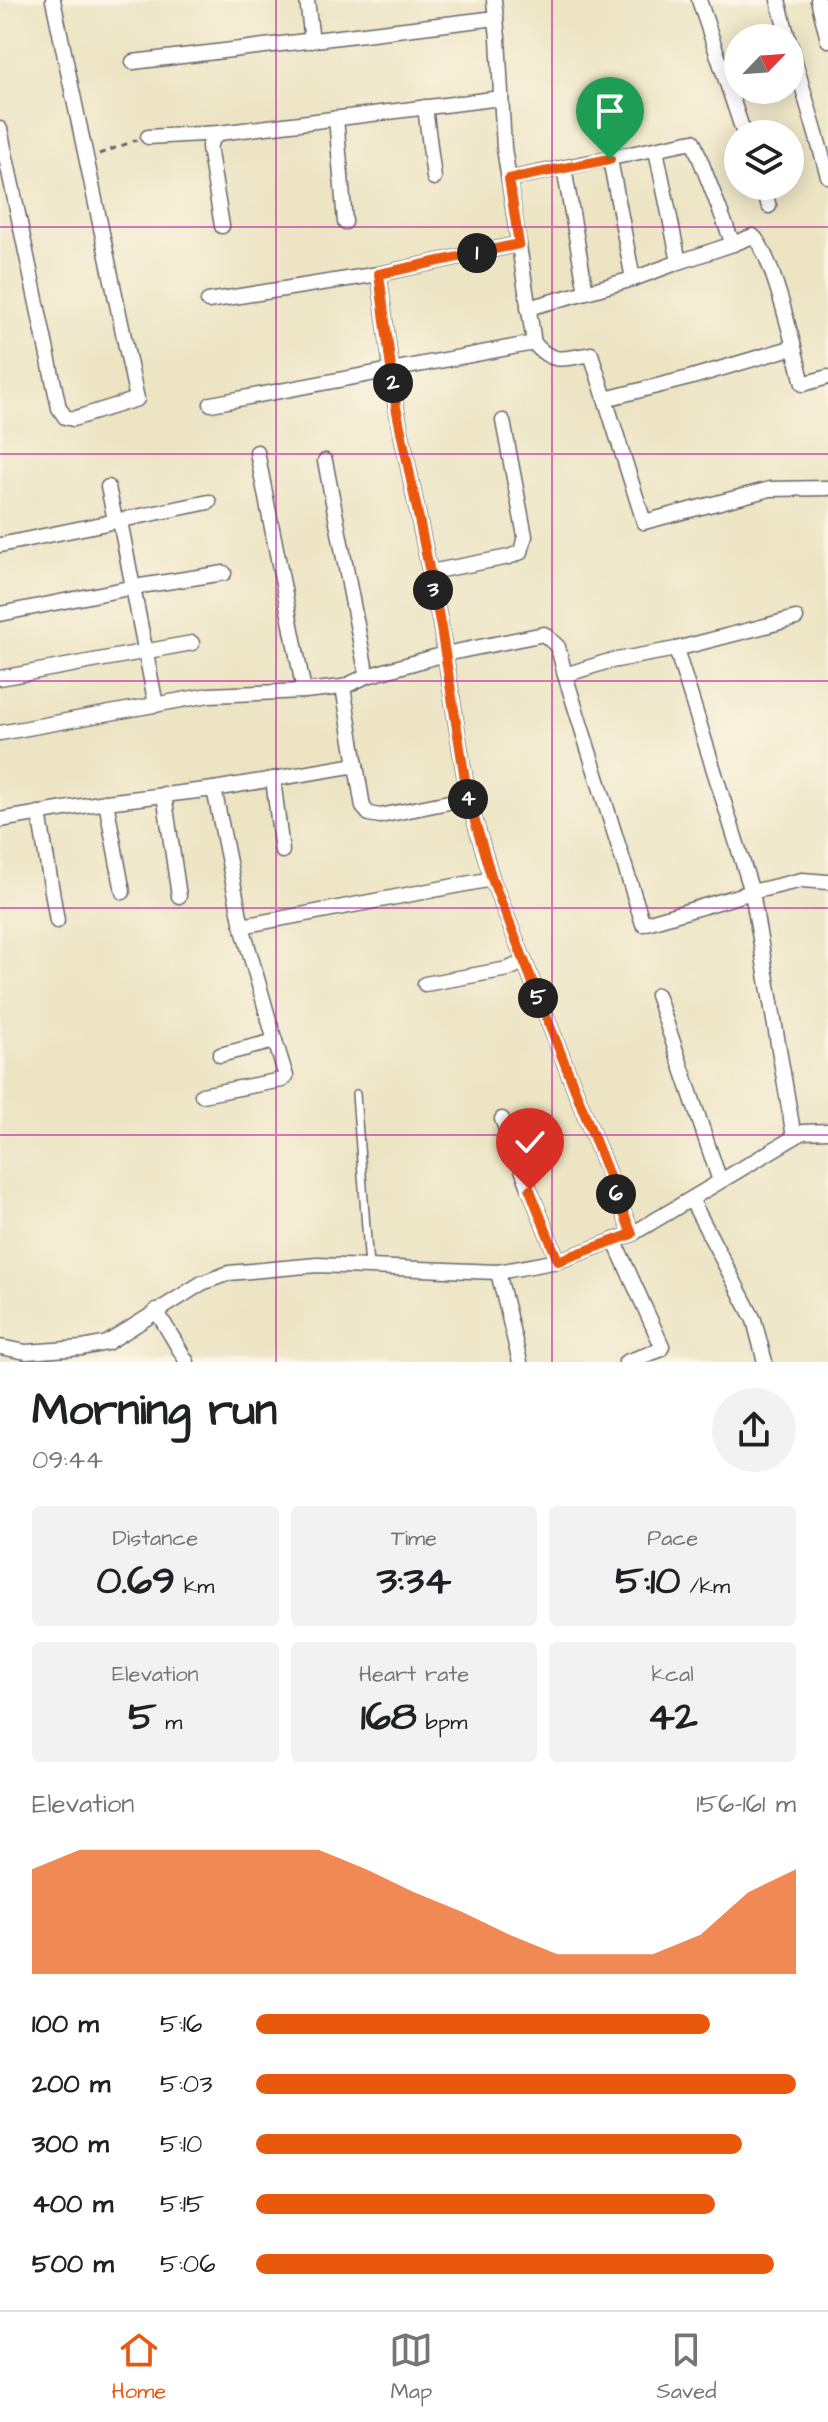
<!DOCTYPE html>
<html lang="en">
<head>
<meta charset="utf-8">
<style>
	:root { --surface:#fff; --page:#f2f2f2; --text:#202124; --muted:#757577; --line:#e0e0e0; --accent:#ea580c }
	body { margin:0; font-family:"Architects Daughter",sans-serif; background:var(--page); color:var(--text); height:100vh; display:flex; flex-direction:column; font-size:30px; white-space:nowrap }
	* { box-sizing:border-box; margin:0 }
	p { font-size:26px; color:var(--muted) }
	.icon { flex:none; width:44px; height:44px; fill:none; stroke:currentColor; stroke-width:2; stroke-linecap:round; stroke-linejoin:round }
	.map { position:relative; height:1362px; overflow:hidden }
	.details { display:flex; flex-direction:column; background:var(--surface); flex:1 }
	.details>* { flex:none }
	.needle { width:52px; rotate:65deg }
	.tools { position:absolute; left:724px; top:24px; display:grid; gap:16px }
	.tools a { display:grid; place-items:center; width:80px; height:80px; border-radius:50%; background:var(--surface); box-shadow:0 4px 20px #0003; font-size:40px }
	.pin { position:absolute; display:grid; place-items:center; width:68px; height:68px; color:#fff; margin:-82px -34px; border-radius:50% 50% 50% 0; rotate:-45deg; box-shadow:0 0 8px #0007 }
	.pin .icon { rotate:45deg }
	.km { position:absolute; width:40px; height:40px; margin:-20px; border-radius:50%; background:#222; color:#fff; font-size:22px; line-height:40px; text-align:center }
	.round { display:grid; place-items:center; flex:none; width:84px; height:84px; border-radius:42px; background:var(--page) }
	.head { display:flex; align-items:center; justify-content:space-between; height:136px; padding:0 32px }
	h1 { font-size:44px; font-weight:700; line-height:60px }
	.stats { display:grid; grid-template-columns:repeat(3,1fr); gap:12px; height:136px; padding:8px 32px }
	.stats div { display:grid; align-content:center; border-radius:8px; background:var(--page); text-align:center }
	.stats b { font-size:40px; font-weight:700 }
	.stats small { font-size:22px; font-weight:400 }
	.stats p { font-size:22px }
	.chart { height:224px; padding:16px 32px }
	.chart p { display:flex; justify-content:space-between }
	.chart svg { width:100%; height:144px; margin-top:8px; fill:var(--accent); opacity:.7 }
	ul { padding:0 32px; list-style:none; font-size:26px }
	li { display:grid; grid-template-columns:128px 96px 1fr; align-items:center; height:60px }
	li i { height:20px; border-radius:10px; background:var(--accent) }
	.tab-bar { display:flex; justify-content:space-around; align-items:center; height:112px; border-top:2px solid var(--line); background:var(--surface); font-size:22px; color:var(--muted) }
	.tab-bar a { display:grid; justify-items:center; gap:4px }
	.tab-bar .on { color:var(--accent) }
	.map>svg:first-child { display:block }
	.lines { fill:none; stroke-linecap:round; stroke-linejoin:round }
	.service-casing { stroke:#69666b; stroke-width:10 }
	.minor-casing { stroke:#69666b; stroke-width:17 }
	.path { stroke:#69666b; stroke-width:3; stroke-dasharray:6 6; stroke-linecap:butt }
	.service { stroke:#fff; stroke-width:7 }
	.minor { stroke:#fff; stroke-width:14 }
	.route-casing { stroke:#fff; stroke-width:16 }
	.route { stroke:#ea580c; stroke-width:10 }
	.grid { fill:none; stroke:#b5179e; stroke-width:2; stroke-opacity:0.55 }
</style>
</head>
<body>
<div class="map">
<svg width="828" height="1362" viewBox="0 0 828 1362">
	<rect width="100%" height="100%" fill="#fcf5e5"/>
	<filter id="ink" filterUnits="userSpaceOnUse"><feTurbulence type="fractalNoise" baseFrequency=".0125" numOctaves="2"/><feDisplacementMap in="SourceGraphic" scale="16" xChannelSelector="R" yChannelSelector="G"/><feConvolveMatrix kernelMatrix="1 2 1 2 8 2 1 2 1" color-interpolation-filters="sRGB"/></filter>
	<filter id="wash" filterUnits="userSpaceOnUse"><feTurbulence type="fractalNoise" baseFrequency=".006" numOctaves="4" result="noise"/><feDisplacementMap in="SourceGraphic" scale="32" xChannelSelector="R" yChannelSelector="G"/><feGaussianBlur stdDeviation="1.8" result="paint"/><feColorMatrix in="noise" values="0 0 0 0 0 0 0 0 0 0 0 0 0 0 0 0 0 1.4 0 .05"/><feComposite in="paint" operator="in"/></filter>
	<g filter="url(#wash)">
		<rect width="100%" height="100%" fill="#ece4c3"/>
	</g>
	<g filter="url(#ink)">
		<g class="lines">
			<defs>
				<path id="service" d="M 356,1094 L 369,1267"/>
				<g id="minor">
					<path d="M 307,0 L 312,41"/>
					<path d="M 494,0 L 498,38 L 504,148 L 534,343 C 552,365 565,359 591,354 L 644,522 L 770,489 L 828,488"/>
					<path d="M 699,0 L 744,134"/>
					<path d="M 778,0 L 788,38"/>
					<path d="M 818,0 L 828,40"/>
					<path d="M 790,44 L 828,176"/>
					<path d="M 133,62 L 496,18"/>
					<path d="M 425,107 L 434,178"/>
					<path d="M 336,118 L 345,222"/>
					<path d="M 0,129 L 59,408 L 65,417 L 73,419 L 137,399 L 53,0"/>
					<path d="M 148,137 L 219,133"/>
					<path d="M 564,168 L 586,292"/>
					<path d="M 509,179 L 693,141 L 733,244 L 679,262 L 656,150"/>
					<path d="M 762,186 L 769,206"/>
					<path d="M 222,226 L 209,147 L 212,140 L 219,133 L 501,98"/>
					<path d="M 733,244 L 753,236 C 772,252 796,355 803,384 L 828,377"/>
					<path d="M 633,279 L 679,262"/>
					<path d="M 208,301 L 379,274"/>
					<path d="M 528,308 L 633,279 L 610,159"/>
					<path d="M 605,399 L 689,378 L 794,347"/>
					<path d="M 211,404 L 534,343"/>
					<path d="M 257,452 L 304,691 L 343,687 L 363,807 L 369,814 L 380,816 L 468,798 L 492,879"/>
					<path d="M 325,461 L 367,676 L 343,687"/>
					<path d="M 108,487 L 115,520 L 120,521 L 156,705"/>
					<path d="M 0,545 L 209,502"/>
					<path d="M 430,572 L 509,557 L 521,552 L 525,536 L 503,421"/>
					<path d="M 0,614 L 134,587 L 224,573"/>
					<path d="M 676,649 L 752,892 L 802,880 L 828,882"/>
					<path d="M 367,676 L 445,654 L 544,634 L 558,647 L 565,675"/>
					<path d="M 0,678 L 192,643"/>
					<path d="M 0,733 L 209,695 L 304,691"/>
					<path d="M 273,779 L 282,851"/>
					<path d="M 214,789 L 356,765"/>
					<path d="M 164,794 L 179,896"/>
					<path d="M 468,798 L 440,622 L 396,407 L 379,274 L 519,244"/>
					<path d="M 106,802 L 123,892"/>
					<path d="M 39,813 L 57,921"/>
					<path d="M 0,820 L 106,802 L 214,789 L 242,926 L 492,879 L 632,1234"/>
					<path d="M 425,984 L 508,969 L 524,962"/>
					<path d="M 657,995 L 720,1181"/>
					<path d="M 220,1055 L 275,1041 L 242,926"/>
					<path d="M 202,1095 L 282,1080 L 286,1076 L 275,1041"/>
					<path d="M 502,1119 L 558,1261"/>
					<path d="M 794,1137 L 752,892 L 643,924 L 565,675 L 606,662 L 676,649 L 796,618"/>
					<path d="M 691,1199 L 754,1320 L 765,1362"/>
					<path d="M 614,1240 L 662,1346 L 660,1350 L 626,1362"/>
					<path d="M 498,1272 L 520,1362"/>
					<path d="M 156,1310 L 187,1362"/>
					<path d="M 0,1347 L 26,1352 L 82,1348 L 107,1343 L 202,1283 L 229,1273 L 317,1265 L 498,1272 L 558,1261 L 632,1234 L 803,1132 L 828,1131"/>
				</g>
			</defs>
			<use href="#service" class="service-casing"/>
			<use href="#minor" class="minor-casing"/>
			<path class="path" d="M 99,154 L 137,140"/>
			<use href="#service" class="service"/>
			<use href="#minor" class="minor"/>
		</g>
	</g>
	<g class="lines" filter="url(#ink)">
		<defs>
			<path id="route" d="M 530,1190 L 558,1261 L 632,1234 L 492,879 L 468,798 L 440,622 L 396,407 L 379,274 L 519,244 L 509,179 L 610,159"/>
		</defs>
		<use href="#route" class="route-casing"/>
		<use href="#route" class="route"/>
	</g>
	<path class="grid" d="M 276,0 L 276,1362M 552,0 L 552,1362M 0,227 L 828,227M 0,454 L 828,454M 0,681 L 828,681M 0,908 L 828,908M 0,1135 L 828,1135"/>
</svg>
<div class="tools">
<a><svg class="needle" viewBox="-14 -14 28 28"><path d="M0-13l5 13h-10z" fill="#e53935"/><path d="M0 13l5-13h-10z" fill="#757577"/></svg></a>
<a><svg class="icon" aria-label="layers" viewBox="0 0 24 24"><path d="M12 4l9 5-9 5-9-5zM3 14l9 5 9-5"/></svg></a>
</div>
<div class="pin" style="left:610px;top:159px;background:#1e9e55"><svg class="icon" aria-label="arrive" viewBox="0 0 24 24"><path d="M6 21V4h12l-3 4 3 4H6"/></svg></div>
<div class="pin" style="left:530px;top:1190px;background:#d93025"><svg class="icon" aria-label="check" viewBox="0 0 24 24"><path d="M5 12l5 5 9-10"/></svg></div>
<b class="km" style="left:477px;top:253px">1</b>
<b class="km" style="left:393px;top:383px">2</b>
<b class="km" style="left:433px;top:590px">3</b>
<b class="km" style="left:468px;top:799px">4</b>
<b class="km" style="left:538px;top:998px">5</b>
<b class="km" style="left:616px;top:1194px">6</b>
</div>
<section class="details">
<div class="head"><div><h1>Morning run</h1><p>09:44</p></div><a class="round"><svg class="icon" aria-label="share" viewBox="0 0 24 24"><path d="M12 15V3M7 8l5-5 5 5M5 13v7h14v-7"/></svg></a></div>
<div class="stats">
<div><p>Distance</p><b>0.69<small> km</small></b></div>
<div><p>Time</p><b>3:34</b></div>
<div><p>Pace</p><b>5:10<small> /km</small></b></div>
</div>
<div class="stats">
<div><p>Elevation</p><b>5<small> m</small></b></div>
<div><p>Heart rate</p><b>168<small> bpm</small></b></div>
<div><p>kcal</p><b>42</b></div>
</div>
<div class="chart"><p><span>Elevation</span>156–161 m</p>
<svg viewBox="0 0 160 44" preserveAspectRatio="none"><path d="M0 44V12L10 6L20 6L30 6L40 6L50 6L60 6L70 12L80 19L90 25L100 32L110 38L120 38L130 38L140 32L150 19L160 12V44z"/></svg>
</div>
<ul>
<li><b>100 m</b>5:16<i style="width:84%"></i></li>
<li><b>200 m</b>5:03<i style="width:100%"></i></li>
<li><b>300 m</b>5:10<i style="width:90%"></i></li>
<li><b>400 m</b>5:15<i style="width:85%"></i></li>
<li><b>500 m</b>5:06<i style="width:96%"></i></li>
</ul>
</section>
<nav class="tab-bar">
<a class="on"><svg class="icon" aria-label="home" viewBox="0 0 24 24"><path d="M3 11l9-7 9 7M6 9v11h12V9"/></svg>Home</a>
<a><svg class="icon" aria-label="map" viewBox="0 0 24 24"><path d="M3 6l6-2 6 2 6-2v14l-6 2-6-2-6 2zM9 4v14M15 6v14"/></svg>Map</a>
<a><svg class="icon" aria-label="saved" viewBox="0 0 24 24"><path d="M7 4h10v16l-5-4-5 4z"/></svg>Saved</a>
</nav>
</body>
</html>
